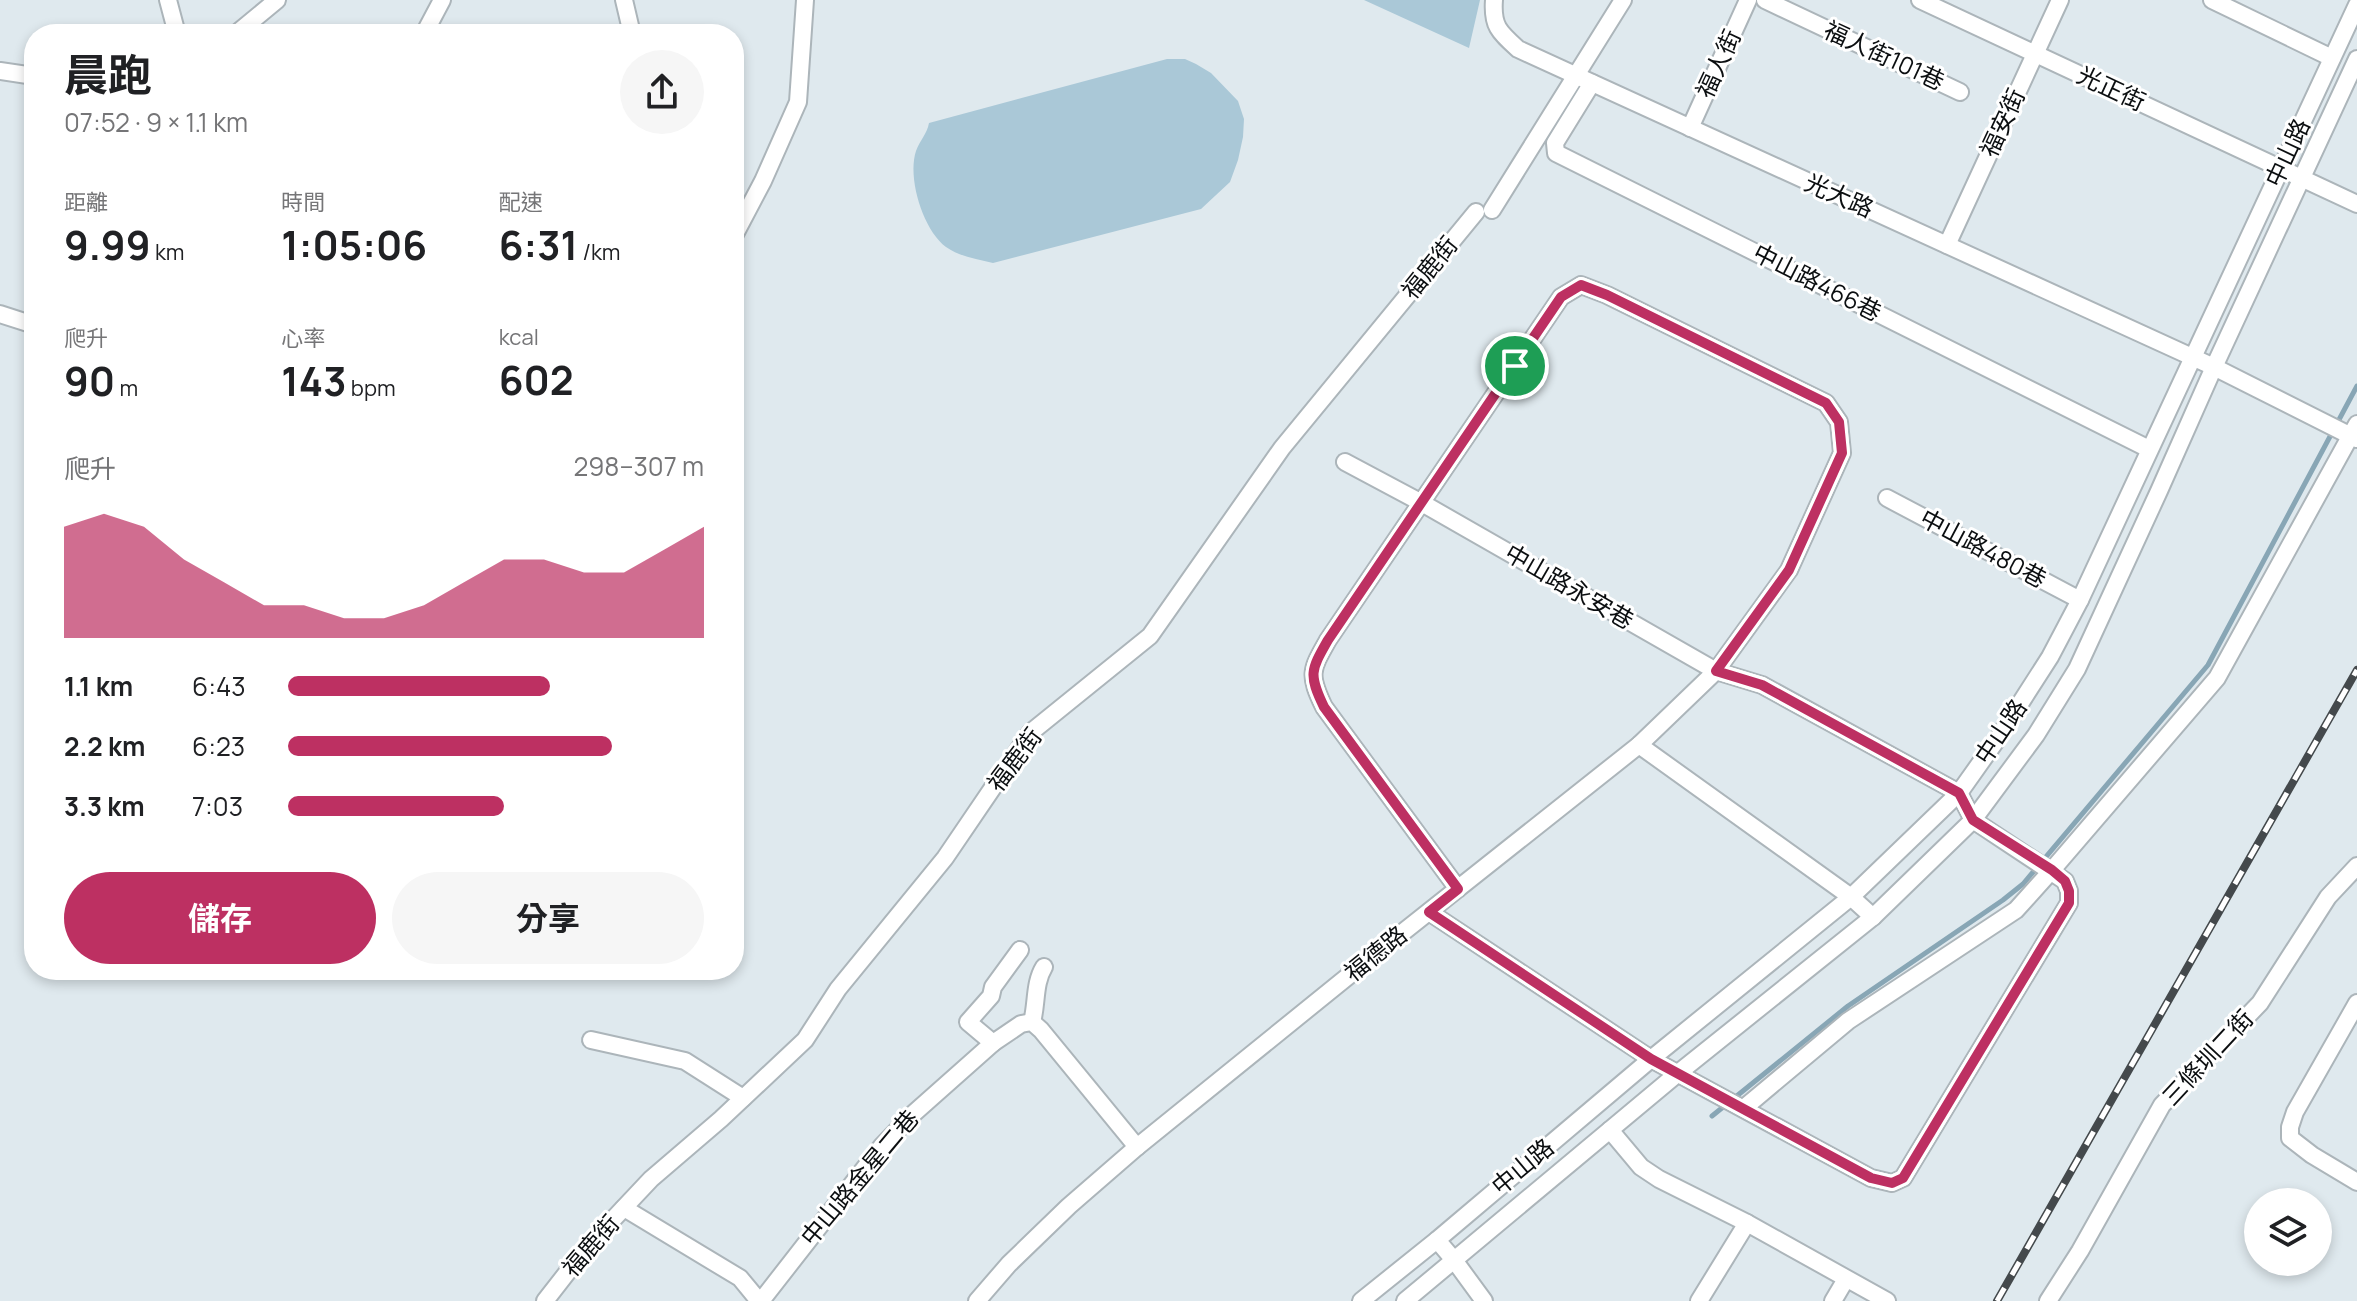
<!DOCTYPE html>
<html lang="zh-TW">
<head>
<meta charset="utf-8">
<style>
	:root { --surface:#fff; --page:#f6f6f6; --text:#202124; --muted:#757577; --accent:#bd3062 }
	body { margin:0; font-family:Manrope,"Noto Sans TC",sans-serif; background:var(--page); color:var(--text); height:100vh; display:flex; flex-direction:column; font-size:30px; white-space:nowrap }
	* { box-sizing:border-box; margin:0 }
	p { font-size:26px; color:var(--muted) }
	.icon { flex:none; width:44px; height:44px; fill:none; stroke:currentColor; stroke-width:2; stroke-linecap:round; stroke-linejoin:round }
	.map { position:relative; flex:1; overflow:hidden }
	.side { position:absolute; left:24px; top:24px; width:720px; height:956px; display:flex; flex-direction:column; background:var(--surface); border-radius:32px; box-shadow:0 4px 12px #0003 }
	.side>* { flex:none }
	.tools { position:absolute; left:2244px; top:1188px; display:grid; gap:16px }
	.tools a { display:grid; place-items:center; width:88px; height:88px; border-radius:50%; background:var(--surface); box-shadow:0 4px 12px #0003; font-size:40px }
	.pin { position:absolute; display:grid; place-items:center; width:68px; height:68px; color:#fff; margin:-34px; border:4px solid #fff; border-radius:50%; box-shadow:0 2px 8px #0007 }
	.round { display:grid; place-items:center; flex:none; width:84px; height:84px; border-radius:42px; background:var(--page) }
	.overview { display:flex; align-items:center; justify-content:space-between; height:136px; padding:0 40px }
	h1 { font-size:44px; font-weight:700; line-height:60px }
	.figures { display:grid; grid-template-columns:repeat(3,1fr); gap:12px; height:136px; padding:8px 40px }
	.figures div { display:grid; align-content:center }
	.figures b { font-size:40px; font-weight:700 }
	.figures small { font-size:22px; font-weight:400 }
	.figures p { font-size:22px }
	.chart { height:224px; padding:16px 40px }
	.chart p { display:flex; justify-content:space-between }
	.chart svg { width:100%; height:144px; margin-top:8px; fill:var(--accent); opacity:.7 }
	.cta { display:flex; gap:16px; margin-top:auto; padding:16px 40px }
	.cta a { flex:1; height:92px; border-radius:48px; background:var(--accent); color:#fff; font-size:32px; font-weight:700; line-height:92px; text-align:center }
	.cta a+a { background:var(--page); color:var(--text) }
	ul { padding:0 40px; list-style:none; font-size:26px }
	li { display:grid; grid-template-columns:128px 96px 1fr; align-items:center; height:60px }
	li i { height:20px; border-radius:10px; background:var(--accent) }
	.map>svg:first-child { display:block }
	.green { fill:#aac8d7 }
	.lines { fill:none; stroke-linecap:round; stroke-linejoin:round }
	.stream { stroke:#88a6b5; stroke-width:5 }
	.minor-casing { stroke:#acb5ba; stroke-width:20 }
	.minor { stroke:#fff; stroke-width:16 }
	.rail-casing { stroke:#44494c; stroke-width:8 }
	.rail { stroke:#fff; stroke-width:5; stroke-dasharray:15; stroke-linecap:butt }
	.route-casing { stroke:#fff; stroke-width:16 }
	.route { stroke:#bd3062; stroke-width:10 }
	.labels { text-anchor:middle; stroke-width:6; stroke-linejoin:round; paint-order:stroke }
	.street-label { font-size:24px; fill:#0b0e10; stroke:#fff }
</style>
</head>
<body>
<div class="map">
<svg width="2357" height="1301" viewBox="0 0 2357 1301">
	<rect width="100%" height="100%" fill="#dfe9ee"/>
	<g class="green">
		<path d="M 1364,0 L 1480,0 L 1469,48 Z"/>
		<path d="M 1167,59 L 1185,59 L 1196,64 L 1211,73 L 1238,101 L 1244,119 L 1243,137 L 1238,160 L 1230,182 L 1201,209 L 993,263 C 977,259 960,257 946,247 C 923,230 907,178 916,151 C 920,140 927,134 929,123 Z"/>
	</g>
	<g class="lines">
		<path class="stream" d="M 1712,1116 L 1848,1006 L 2003,900 L 2023,884 L 2208,665 L 2357,386"/>
		<defs>
			<g id="minor">
				<path d="M 168,0 L 177,34"/>
				<path d="M 624,0 L 632,34"/>
				<path d="M 1494,0 C 1492,26 1499,32 1518,49 L 2214,367 L 2357,439"/>
				<path d="M 1765,0 L 1960,92"/>
				<path d="M 1920,0 L 2357,204"/>
				<path d="M 2212,0 L 2332,58"/>
				<path d="M 236,34 L 277,0"/>
				<path d="M 424,34 L 442,0"/>
				<path d="M 0,71 L 34,76"/>
				<path d="M 1592,83 L 1555,143 L 1556,153 L 2149,449"/>
				<path d="M 1690,128 L 1748,0"/>
				<path d="M 1492,210 L 1623,0"/>
				<path d="M 734,236 L 763,181 L 798,102 L 805,0"/>
				<path d="M 1947,245 L 2060,0"/>
				<path d="M 0,314 L 34,325"/>
				<path d="M 1345,462 L 1422,503 L 1716,671 L 1762,685 L 1959,793 L 1973,820 L 2065,881 L 2069,891 L 2069,903 L 1903,1178 L 1892,1183 L 1871,1178 L 1651,1059 L 1429,912"/>
				<path d="M 1887,498 L 2080,600"/>
				<path d="M 1639,745 L 1851,897 L 1873,917"/>
				<path d="M 2357,1003 L 2295,1112 L 2290,1127 L 2290,1138 L 2312,1155 L 2357,1182"/>
				<path d="M 1032,1022 C 1037,1004 1034,983 1044,967"/>
				<path d="M 591,1040 L 685,1061 L 743,1098"/>
				<path d="M 993,1043 L 968,1022 L 991,996 L 993,987 L 1020,950"/>
				<path d="M 1744,1108 L 1848,1021 L 2016,910 L 2052,870 L 2217,678 L 2357,424"/>
				<path d="M 1610,1130 L 1641,1167 L 1659,1179 L 1747,1223 L 1887,1301"/>
				<path d="M 624,1208 L 740,1278 L 759,1301"/>
				<path d="M 1437,1240 L 1454,1260 L 1484,1301"/>
				<path d="M 545,1301 L 587,1247 L 651,1179 L 721,1119 L 805,1040 L 838,989 L 945,858 L 1030,733 L 1150,636 L 1282,448 L 1476,212"/>
				<path d="M 761,1301 L 882,1146 L 913,1114 L 993,1043 L 1021,1024 L 1032,1022 L 1041,1030 L 1137,1147"/>
				<path d="M 977,1301 L 1009,1264 L 1069,1206 L 1137,1147 L 1378,952 L 1639,745 L 1716,671 L 1789,570 L 1842,453 L 1839,422 L 1826,403 L 1607,295 L 1581,285 L 1561,297 L 1328,640 C 1311,670 1308,674 1324,707 L 1458,889"/>
				<path d="M 1361,1301 L 1437,1240 L 1651,1059 L 1851,897 L 1959,793 L 1998,738 L 2050,657 L 2080,600 L 2357,5"/>
				<path d="M 1405,1301 L 1677,1074 L 1873,917 L 1973,820 L 2036,735 L 2077,669 L 2159,491 L 2214,367 L 2357,59"/>
				<path d="M 1699,1301 L 1747,1223"/>
				<path d="M 1833,1301 L 1846,1279"/>
				<path d="M 2048,1301 L 2080,1251 L 2162,1105 L 2260,1003 L 2328,897 L 2357,866"/>
			</g>
		</defs>
		<use href="#minor" class="minor-casing"/>
		<use href="#minor" class="minor"/>
		<defs>
			<path id="rail" d="M 1997,1301 L 2357,670"/>
		</defs>
		<use href="#rail" class="rail-casing"/>
		<use href="#rail" class="rail"/>
	</g>
	<g class="lines">
		<defs>
			<path id="route" d="M 1581,285 L 1607,295 L 1826,403 L 1839,422 L 1842,453 L 1789,570 L 1716,671 L 1762,685 L 1959,793 L 1973,820 L 2052,870 L 2065,881 L 2069,891 L 2069,903 L 1903,1178 L 1892,1183 L 1871,1178 L 1651,1059 L 1429,912 L 1458,889 L 1324,707 C 1308,674 1311,670 1328,640 L 1561,297 Z"/>
		</defs>
		<use href="#route" class="route-casing"/>
		<use href="#route" class="route"/>
	</g>
	<g class="labels">
		<g class="street-label">
			<text transform="translate(1884 56) rotate(25)" y="8">福人街101巷</text>
			<text transform="translate(1719 64) rotate(-65)" y="8">福人街</text>
			<text transform="translate(2111 89) rotate(25)" y="8">光正街</text>
			<text transform="translate(2003 123) rotate(-65)" y="8">福安街</text>
			<text transform="translate(2288 153) rotate(-65)" y="8">中山路</text>
			<text transform="translate(1839 196) rotate(24)" y="8">光大路</text>
			<text transform="translate(1430 268) rotate(-51)" y="8">福鹿街</text>
			<text transform="translate(1817 283) rotate(27)" y="8">中山路466巷</text>
			<text transform="translate(1983 549) rotate(28)" y="8">中山路480巷</text>
			<text transform="translate(1569 587) rotate(30)" y="8">中山路永安巷</text>
			<text transform="translate(2001 732) rotate(-56)" y="8">中山路</text>
			<text transform="translate(1015 760) rotate(-53)" y="8">福鹿街</text>
			<text transform="translate(1376 954) rotate(-39)" y="8">福德路</text>
			<text transform="translate(2208 1058) rotate(-47)" y="8">三條圳二街</text>
			<text transform="translate(1523 1167) rotate(-40)" y="8">中山路</text>
			<text transform="translate(860 1178) rotate(-50)" y="8">中山路金星二巷</text>
			<text transform="translate(591 1246) rotate(-49)" y="8">福鹿街</text>
		</g>
	</g>
</svg>
<div class="tools">
<a><svg class="icon" aria-label="layers" viewBox="0 0 24 24"><path d="M12 4l9 5-9 5-9-5zM3 14l9 5 9-5"/></svg></a>
</div>
<div class="pin" style="left:1515px;top:366px;background:#1e9e55"><svg class="icon" aria-label="arrive" viewBox="0 0 24 24"><path d="M6 21V4h12l-3 4 3 4H6"/></svg></div>
<section class="side">
<div class="overview"><div><h1>晨跑</h1><p>07:52 · 9 × 1.1 km</p></div><a class="round"><svg class="icon" aria-label="share" viewBox="0 0 24 24"><path d="M12 15V3M7 8l5-5 5 5M5 13v7h14v-7"/></svg></a></div>
<div class="figures">
<div><p>距離</p><b>9.99<small> km</small></b></div>
<div><p>時間</p><b>1:05:06</b></div>
<div><p>配速</p><b>6:31<small> /km</small></b></div>
</div>
<div class="figures">
<div><p>爬升</p><b>90<small> m</small></b></div>
<div><p>心率</p><b>143<small> bpm</small></b></div>
<div><p>kcal</p><b>602</b></div>
</div>
<div class="chart"><p><span>爬升</span>298–307 m</p>
<svg viewBox="0 0 160 44" preserveAspectRatio="none"><path d="M0 44V10L10 6L20 10L30 20L40 27L50 34L60 34L70 38L80 38L90 34L100 27L110 20L120 20L130 24L140 24L150 17L160 10V44z"/></svg>
</div>
<ul>
<li><b>1.1 km</b>6:43<i style="width:63%"></i></li>
<li><b>2.2 km</b>6:23<i style="width:78%"></i></li>
<li><b>3.3 km</b>7:03<i style="width:52%"></i></li>
</ul>
<div class="cta"><a>儲存</a><a>分享</a></div>
</section>
</div>
</body>
</html>
